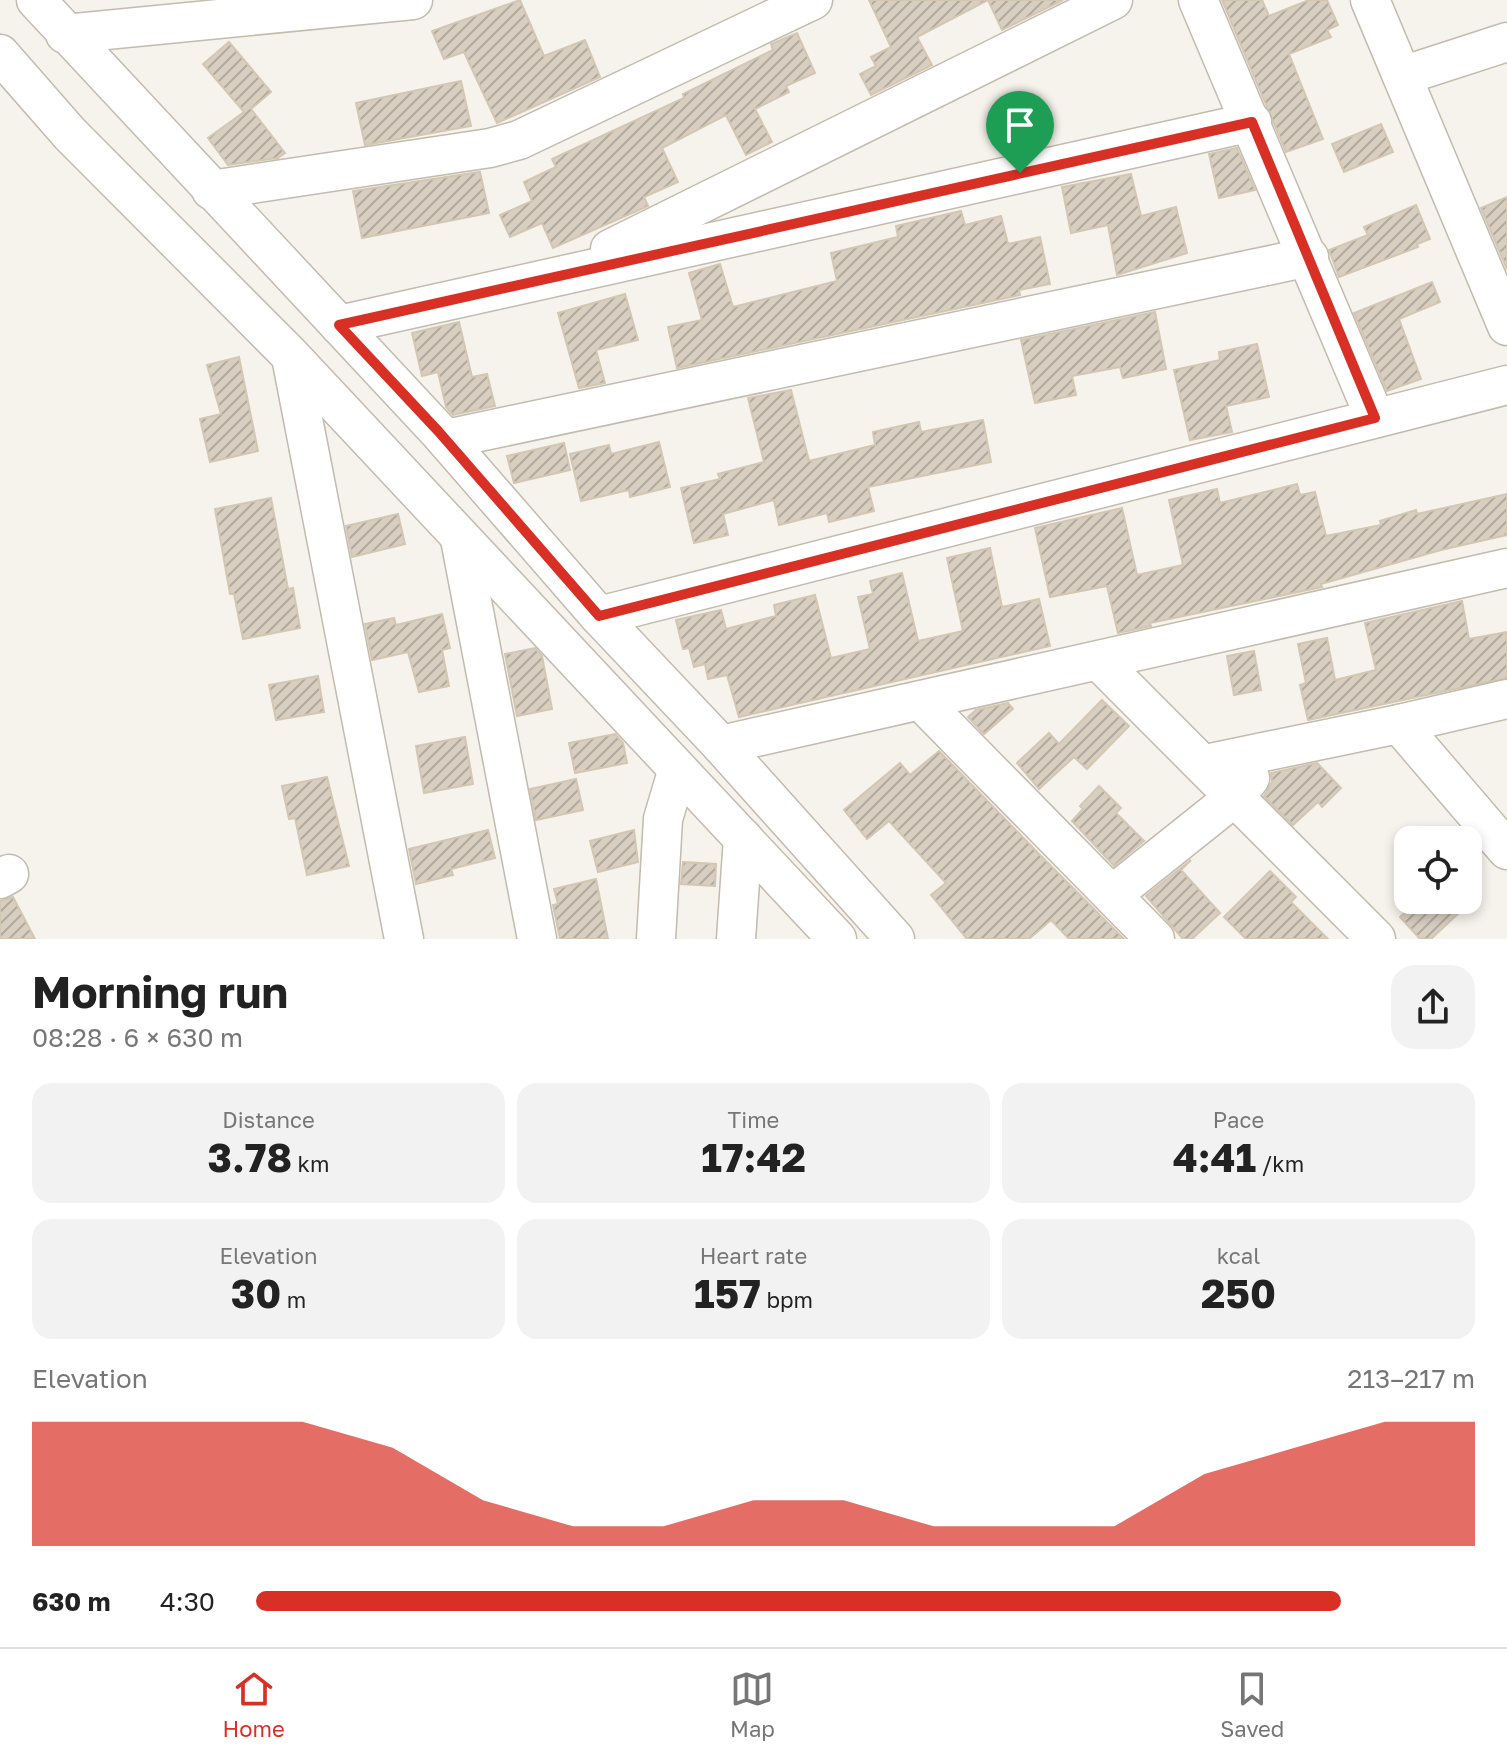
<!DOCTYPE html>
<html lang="en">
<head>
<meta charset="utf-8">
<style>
	:root { --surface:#fff; --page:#f2f2f2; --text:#222; --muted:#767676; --line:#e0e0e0; --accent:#d93025 }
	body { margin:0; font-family:"Golos Text",sans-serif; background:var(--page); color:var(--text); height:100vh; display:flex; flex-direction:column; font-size:30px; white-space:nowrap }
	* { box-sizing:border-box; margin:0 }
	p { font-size:26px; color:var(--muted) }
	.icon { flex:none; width:44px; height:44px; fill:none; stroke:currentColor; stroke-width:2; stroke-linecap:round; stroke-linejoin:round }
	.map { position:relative; height:939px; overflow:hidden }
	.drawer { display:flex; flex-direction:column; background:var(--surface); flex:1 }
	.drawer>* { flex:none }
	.tools { position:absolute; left:1394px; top:826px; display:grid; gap:16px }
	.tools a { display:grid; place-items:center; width:88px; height:88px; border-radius:16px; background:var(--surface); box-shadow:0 4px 12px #0003; font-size:40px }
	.pin { position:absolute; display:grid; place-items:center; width:68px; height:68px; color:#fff; margin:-82px -34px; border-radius:50% 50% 50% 0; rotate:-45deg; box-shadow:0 0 8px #0007 }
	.pin .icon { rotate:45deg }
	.round { display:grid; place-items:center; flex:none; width:84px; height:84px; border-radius:24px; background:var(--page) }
	.overview { display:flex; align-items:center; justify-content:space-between; height:136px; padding:0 32px }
	h1 { font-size:44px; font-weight:700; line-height:60px }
	.stats { display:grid; grid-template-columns:repeat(3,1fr); gap:12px; height:136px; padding:8px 32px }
	.stats div { display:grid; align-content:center; border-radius:20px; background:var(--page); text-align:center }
	.stats b { font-size:40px; font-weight:700 }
	.stats small { font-size:22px; font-weight:400 }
	.stats p { font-size:22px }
	.chart { height:224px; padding:16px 32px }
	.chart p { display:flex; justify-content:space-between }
	.chart svg { width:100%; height:144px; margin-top:8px; fill:var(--accent); opacity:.7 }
	ul { padding:0 32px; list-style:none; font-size:26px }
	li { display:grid; grid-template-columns:128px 96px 1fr; align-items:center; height:60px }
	li i { height:20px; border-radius:10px; background:var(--accent) }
	.dock { display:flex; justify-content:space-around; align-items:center; height:112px; border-top:2px solid var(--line); background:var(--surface); font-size:22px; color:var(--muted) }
	.dock a { display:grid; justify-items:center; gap:4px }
	.dock .selected { color:var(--accent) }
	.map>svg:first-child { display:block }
	.building { fill:url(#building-hatch); stroke:#d3c7b4; stroke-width:2 }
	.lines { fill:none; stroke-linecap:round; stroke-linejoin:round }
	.minor-casing { stroke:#c2bbae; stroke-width:41 }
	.minor { stroke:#fff; stroke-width:38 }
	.route-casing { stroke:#fff; stroke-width:16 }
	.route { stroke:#d93025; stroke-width:10 }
</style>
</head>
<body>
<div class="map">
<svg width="1507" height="939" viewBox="0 0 1507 939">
	<defs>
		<pattern id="building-hatch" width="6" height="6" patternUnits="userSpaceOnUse" patternTransform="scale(2)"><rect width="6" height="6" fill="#d8cfc1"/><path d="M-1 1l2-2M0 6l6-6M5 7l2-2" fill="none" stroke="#b1aa9e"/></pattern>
	</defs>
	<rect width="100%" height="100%" fill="#f6f3ec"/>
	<g class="building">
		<path d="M 520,0 L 544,56 L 585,40 L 600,77 L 497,123 L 464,52 L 444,59 L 432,31 Z"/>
		<path d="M 869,0 L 1063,0 L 1002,30 L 988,0 L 917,37 L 932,65 L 871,95 L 860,74 L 876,66 L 871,57 L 891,47 Z"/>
		<path d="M 1222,0 L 1262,0 L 1269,16 L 1309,0 L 1327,0 L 1338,25 L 1327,30 L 1331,37 L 1289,54 L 1323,139 L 1286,152 Z"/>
		<path d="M 797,33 L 815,73 L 786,86 L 789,92 L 755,109 L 772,142 L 746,155 L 726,115 L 662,148 L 678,182 L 644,197 L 648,206 L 553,248 L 542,223 L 510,237 L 500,215 L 532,201 L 524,182 L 556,167 L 552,159 L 684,98 L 683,94 L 773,50 L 771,44 Z"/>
		<path d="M 229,42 L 271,92 L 251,109 L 285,153 L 278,158 L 228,165 L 208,138 L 244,112 L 203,64 Z"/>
		<path d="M 461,81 L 471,126 L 365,145 L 356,103 Z"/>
		<path d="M 1381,124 L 1393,152 L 1344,172 L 1332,144 Z"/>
		<path d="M 1237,148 L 1255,190 L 1219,198 L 1209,154 Z"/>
		<path d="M 480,172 L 489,213 L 362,238 L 353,191 Z"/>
		<path d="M 1131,174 L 1141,216 L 1176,207 L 1187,253 L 1117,275 L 1108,225 L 1071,233 L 1062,187 Z"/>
		<path d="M 1507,197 L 1507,269 L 1481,208 Z"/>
		<path d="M 1416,205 L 1430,239 L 1417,244 L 1418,247 L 1339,277 L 1329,250 L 1368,235 L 1364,227 Z"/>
		<path d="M 961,211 L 965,225 L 1001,216 L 1008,244 L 1040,237 L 1050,284 L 1019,290 L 1020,295 L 677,368 L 668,327 L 702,320 L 689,273 L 720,264 L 733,307 L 837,281 L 831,253 L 898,237 L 896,226 Z"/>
		<path d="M 1432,282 L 1440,302 L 1399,319 L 1421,379 L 1387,391 L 1354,313 Z"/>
		<path d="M 625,294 L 638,340 L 596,350 L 605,383 L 579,388 L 558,313 Z"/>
		<path d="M 1155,312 L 1166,369 L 1123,378 L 1120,367 L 1072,376 L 1076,395 L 1035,403 L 1021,340 Z"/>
		<path d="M 459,322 L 472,377 L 487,374 L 495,406 L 453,415 L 446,407 L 438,372 L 422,376 L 412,333 Z"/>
		<path d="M 1257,344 L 1269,397 L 1226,406 L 1232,432 L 1190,440 L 1174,370 L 1220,360 L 1219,352 Z"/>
		<path d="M 239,357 L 258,451 L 210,462 L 200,419 L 221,414 L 207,365 Z"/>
		<path d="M 791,390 L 809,461 L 875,445 L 873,432 L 919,422 L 921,432 L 983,420 L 991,462 L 868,487 L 874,511 L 829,522 L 827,513 L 779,525 L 774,500 L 723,514 L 728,535 L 694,543 L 681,488 L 720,479 L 718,474 L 764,462 L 748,398 Z"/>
		<path d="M 659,442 L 670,487 L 630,497 L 629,490 L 581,501 L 570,454 L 609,445 L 611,454 Z"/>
		<path d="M 564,443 L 570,470 L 514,483 L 507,456 Z"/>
		<path d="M 1297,484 L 1300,495 L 1315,492 L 1326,536 L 1381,525 L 1380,521 L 1416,510 L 1417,514 L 1507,494 L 1507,535 L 1441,550 L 1321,584 L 1322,587 L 1150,623 L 1151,626 L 1118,633 L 1107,586 L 1050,597 L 1035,528 L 1122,508 L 1137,575 L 1183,565 L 1169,500 L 1217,489 L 1220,503 Z"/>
		<path d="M 271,498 L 288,589 L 293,588 L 300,628 L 243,639 L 234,594 L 230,594 L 215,509 Z"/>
		<path d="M 398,514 L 405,544 L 352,557 L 346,526 Z"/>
		<path d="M 990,548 L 1002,607 L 1039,599 L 1050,646 L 739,717 L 727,675 L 708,679 L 705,664 L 694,667 L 689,648 L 683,649 L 676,620 L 721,610 L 726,629 L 776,616 L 774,605 L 815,595 L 831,658 L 870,649 L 858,597 L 873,594 L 870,581 L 902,573 L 918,641 L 963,631 L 947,558 Z"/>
		<path d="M 1462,601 L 1469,639 L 1507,632 L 1507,678 L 1308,720 L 1300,685 L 1306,683 L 1298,644 L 1327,638 L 1335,680 L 1376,670 L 1365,623 Z"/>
		<path d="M 442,614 L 450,648 L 442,650 L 449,686 L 419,692 L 408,652 L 372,660 L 365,624 L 394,618 L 396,625 Z"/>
		<path d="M 535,648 L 542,656 L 552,709 L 517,716 L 505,654 Z"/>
		<path d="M 1254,651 L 1261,690 L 1234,695 L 1227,656 Z"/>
		<path d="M 318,676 L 324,712 L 276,720 L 269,685 Z"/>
		<path d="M 1102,700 L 1129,726 L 1087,769 L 1074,757 L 1039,789 L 1017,763 L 1049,733 L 1059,744 Z"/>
		<path d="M 1008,703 L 1013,709 L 984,734 L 968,717 L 976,710 Z"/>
		<path d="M 615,734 L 623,743 L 627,763 L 575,773 L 569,743 Z"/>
		<path d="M 465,737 L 473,784 L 424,793 L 416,746 Z"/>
		<path d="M 939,751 L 1039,854 L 1124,939 L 1069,939 L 1051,920 L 1029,939 L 967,939 L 931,895 L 946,883 L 889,821 L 867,839 L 844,810 L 900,763 L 910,775 Z"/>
		<path d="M 1317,763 L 1341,788 L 1322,807 L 1318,802 L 1293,825 L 1264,796 L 1272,782 L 1271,773 Z"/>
		<path d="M 327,777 L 349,866 L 307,875 L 295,818 L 289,819 L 282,786 Z"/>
		<path d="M 576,779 L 583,810 L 536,820 L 530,789 Z"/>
		<path d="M 1099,786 L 1121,808 L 1116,813 L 1144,841 L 1114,866 L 1072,821 L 1083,809 L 1080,806 Z"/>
		<path d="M 488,830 L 495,858 L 451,869 L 453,875 L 416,884 L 409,849 Z"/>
		<path d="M 634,830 L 638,862 L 598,872 L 590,841 Z"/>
		<path d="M 1191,860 L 1181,870 L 1220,913 L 1192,939 L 1183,939 L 1146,896 Z"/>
		<path d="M 683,862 L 716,864 L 715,886 L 681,884 Z"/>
		<path d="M 1270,871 L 1296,897 L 1291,902 L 1328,939 L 1246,939 L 1224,917 Z"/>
		<path d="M 596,879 L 608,939 L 560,939 L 553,905 L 558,904 L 554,889 Z"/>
		<path d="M 13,897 L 35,939 L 0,939 L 0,901 Z"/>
		<path d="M 1419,900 L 1449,900 L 1460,912 L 1431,939 L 1420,939 L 1400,917 Z"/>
	</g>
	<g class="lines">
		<defs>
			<g id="minor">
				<path d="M 36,0 L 439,432 L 599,616 L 721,745 L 895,939"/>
				<path d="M 1198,0 L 1375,418"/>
				<path d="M 1370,0 L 1507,326"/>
				<path d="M 65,34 L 413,0"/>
				<path d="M 0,54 L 70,134 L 291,356 L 837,939"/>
				<path d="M 1402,76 L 1507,42"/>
				<path d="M 211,190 L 490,148 L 519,140 L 813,0"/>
				<path d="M 610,249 L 1113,0"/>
				<path d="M 339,325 L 1252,122"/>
				<path d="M 291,357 L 404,939"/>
				<path d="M 446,439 L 1309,257"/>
				<path d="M 460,539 L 537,939"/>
				<path d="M 599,616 L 1507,385"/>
				<path d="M 1100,662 L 1376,939"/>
				<path d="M 922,702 L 1155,939"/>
				<path d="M 1399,724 L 1507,699"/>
				<path d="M 721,745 L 1507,568"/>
				<path d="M 1205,764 L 1399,724 L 1507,850"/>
				<path d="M 0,879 L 9,874"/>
				<path d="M 1112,895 L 1236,796 L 1250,778"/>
				<path d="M 656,939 L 663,819 L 677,772"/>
				<path d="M 736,939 L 743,838"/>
			</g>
		</defs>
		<use href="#minor" class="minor-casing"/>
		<use href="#minor" class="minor"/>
	</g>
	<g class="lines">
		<defs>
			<path id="route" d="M 1252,122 L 1375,418 L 599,616 L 439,432 L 339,325 Z"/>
		</defs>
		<use href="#route" class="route-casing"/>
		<use href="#route" class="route"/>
	</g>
</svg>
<div class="tools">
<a><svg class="icon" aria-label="locate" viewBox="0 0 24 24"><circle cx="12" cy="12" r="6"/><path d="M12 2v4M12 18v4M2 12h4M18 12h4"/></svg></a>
</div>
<div class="pin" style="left:1020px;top:173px;background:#1e9e55"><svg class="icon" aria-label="arrive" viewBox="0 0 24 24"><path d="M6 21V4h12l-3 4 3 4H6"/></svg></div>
</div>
<section class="drawer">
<div class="overview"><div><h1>Morning run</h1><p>08:28 · 6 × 630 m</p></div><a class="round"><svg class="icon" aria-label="share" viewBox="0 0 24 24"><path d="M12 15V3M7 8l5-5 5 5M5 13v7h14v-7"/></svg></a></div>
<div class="stats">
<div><p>Distance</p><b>3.78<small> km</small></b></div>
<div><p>Time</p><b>17:42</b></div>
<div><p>Pace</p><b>4:41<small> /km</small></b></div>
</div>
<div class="stats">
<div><p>Elevation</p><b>30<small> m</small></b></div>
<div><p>Heart rate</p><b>157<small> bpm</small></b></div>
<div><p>kcal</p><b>250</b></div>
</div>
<div class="chart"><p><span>Elevation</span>213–217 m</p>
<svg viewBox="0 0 160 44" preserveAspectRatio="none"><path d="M0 44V6L10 6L20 6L30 6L40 14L50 30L60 38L70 38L80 30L90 30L100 38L110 38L120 38L130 22L140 14L150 6L160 6V44z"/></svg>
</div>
<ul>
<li><b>630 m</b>4:30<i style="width:89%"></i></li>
</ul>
</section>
<nav class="dock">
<a class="selected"><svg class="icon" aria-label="home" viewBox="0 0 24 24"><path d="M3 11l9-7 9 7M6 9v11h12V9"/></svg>Home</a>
<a><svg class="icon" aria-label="map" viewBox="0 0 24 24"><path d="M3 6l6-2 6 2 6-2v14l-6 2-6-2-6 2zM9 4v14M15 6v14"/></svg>Map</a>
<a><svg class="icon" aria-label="saved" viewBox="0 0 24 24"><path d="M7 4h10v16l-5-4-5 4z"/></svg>Saved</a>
</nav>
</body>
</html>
